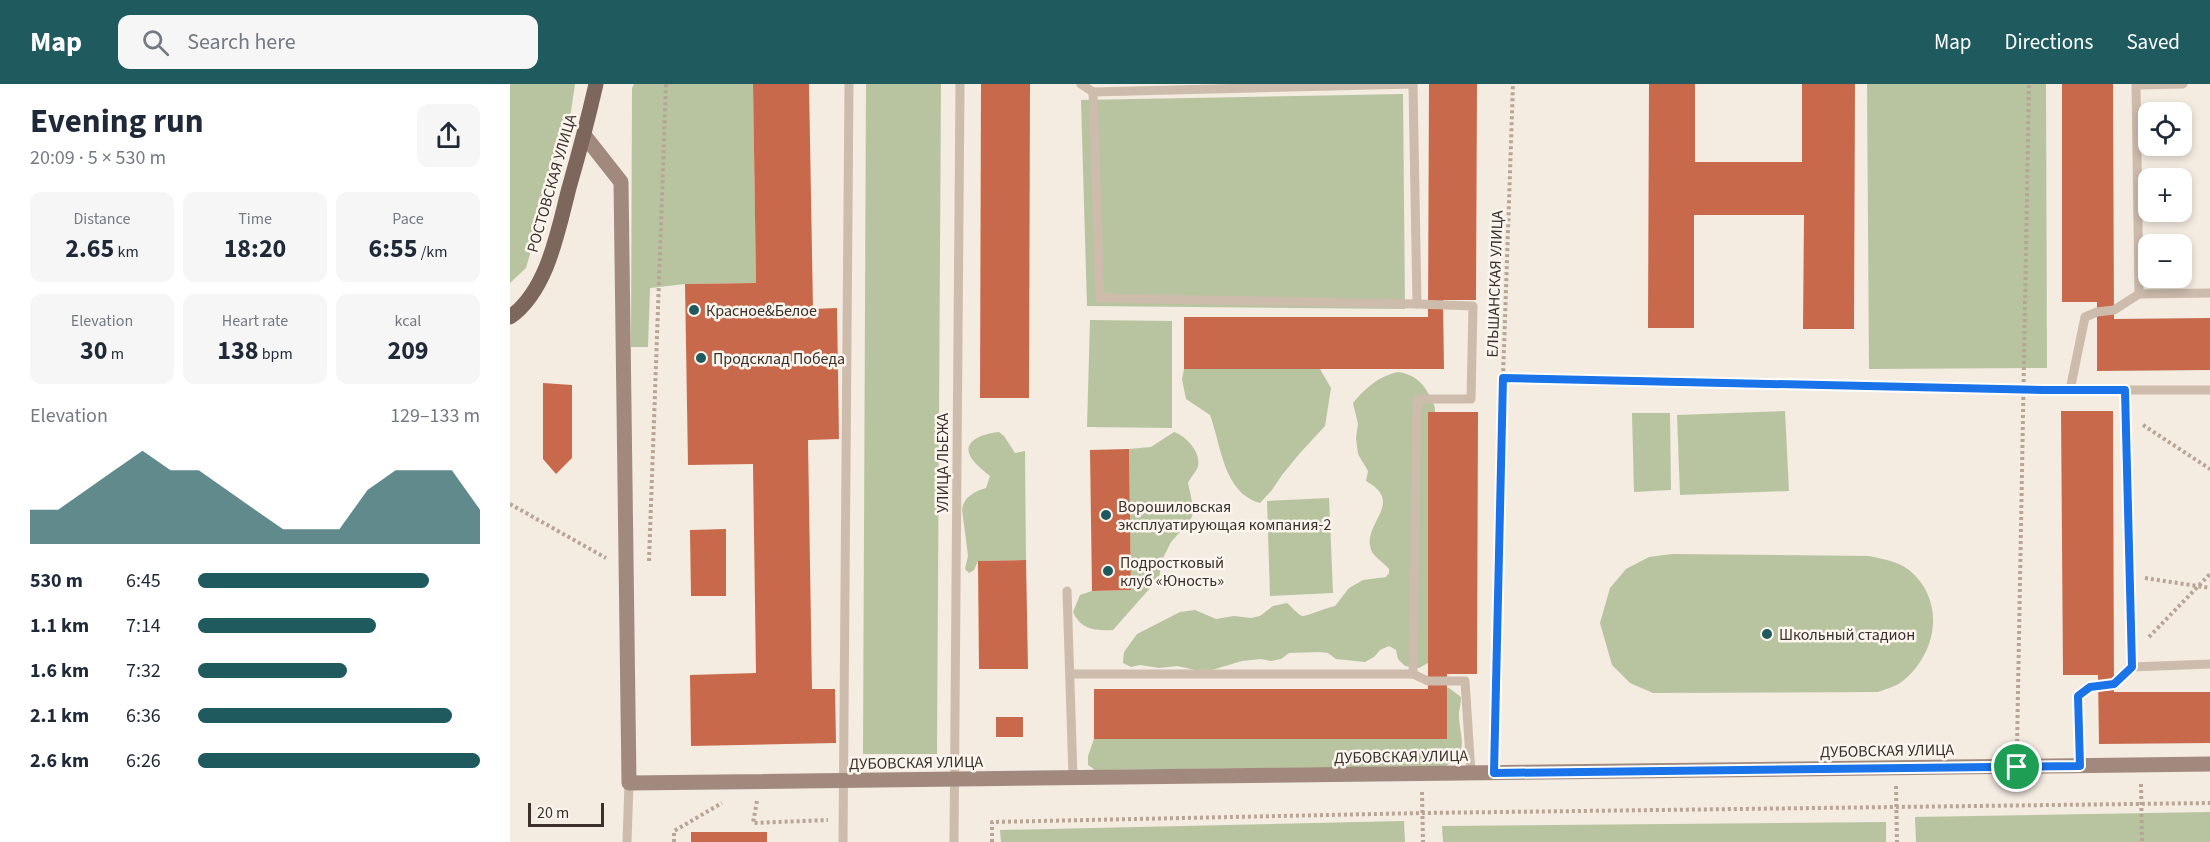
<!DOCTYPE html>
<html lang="en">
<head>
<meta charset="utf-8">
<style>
	:root { --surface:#fff; --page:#f6f6f7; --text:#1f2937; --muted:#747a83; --accent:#1f5a5e }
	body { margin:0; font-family:"Source Sans 3",sans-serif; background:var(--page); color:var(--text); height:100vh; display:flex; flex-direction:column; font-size:22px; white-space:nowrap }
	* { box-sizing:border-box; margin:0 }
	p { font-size:20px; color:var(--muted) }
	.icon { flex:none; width:33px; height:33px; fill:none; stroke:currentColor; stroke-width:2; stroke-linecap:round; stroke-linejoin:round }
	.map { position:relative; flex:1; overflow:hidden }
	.side { display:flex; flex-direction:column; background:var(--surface); width:510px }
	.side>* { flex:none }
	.tools { position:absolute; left:1628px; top:18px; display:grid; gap:12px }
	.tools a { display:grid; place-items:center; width:54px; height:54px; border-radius:12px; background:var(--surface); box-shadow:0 3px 9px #0003; font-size:30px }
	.scale { position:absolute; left:18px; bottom:15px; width:76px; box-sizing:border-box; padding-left:6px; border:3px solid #3b302b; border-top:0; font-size:16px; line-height:21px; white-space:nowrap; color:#3b302b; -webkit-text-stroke:4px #fbf5ee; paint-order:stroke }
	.pin { position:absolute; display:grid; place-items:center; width:51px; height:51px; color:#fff; margin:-26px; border:3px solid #fff; border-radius:50%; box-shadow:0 2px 6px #0007 }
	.round { display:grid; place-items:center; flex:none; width:63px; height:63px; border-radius:12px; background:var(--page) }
	.headline { display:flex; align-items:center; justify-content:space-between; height:102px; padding:0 30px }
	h1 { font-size:33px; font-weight:700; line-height:45px }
	.metrics { display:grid; grid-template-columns:repeat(3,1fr); gap:9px; height:102px; padding:6px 30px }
	.metrics div { display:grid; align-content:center; border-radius:12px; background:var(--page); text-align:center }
	.metrics b { font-size:26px; font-weight:700 }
	.metrics small { font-size:16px; font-weight:400 }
	.metrics p { font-size:16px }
	.chart { height:168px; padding:12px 30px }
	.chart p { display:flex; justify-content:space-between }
	.chart svg { width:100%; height:108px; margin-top:6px; fill:var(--accent); opacity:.7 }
	ul { padding:0 30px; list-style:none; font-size:20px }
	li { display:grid; grid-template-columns:96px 72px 1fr; align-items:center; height:45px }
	li i { height:15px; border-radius:8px; background:var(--accent) }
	header { display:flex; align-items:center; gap:36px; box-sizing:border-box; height:84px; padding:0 30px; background:var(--accent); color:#fff }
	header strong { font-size:28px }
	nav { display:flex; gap:33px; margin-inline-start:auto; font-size:21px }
	.search { width:420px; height:54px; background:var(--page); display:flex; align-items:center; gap:15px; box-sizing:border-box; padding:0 21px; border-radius:12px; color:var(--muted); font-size:22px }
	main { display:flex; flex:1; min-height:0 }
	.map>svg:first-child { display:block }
	.green { fill:#b8c4a0 }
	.building { fill:#c8694b }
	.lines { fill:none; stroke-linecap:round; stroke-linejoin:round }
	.path { stroke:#b9a596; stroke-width:4; stroke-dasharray:3 3; stroke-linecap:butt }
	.lane { stroke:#cdbbac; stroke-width:9 }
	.secondary { stroke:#a18a7d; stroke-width:15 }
	.primary { stroke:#7d675c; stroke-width:15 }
	.route-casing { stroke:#fff; stroke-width:12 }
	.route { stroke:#1a73e8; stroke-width:8 }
	.poi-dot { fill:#1f5a5e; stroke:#fbf5ee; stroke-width:2 }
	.labels { text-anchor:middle; stroke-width:5; stroke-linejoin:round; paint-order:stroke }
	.street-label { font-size:16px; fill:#3b302b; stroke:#fbf5ee }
	.poi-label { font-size:16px; fill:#3b302b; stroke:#fbf5ee; text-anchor:start }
</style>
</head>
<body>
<header>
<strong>Map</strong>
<div class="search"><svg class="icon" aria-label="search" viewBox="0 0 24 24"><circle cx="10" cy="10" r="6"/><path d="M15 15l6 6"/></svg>Search here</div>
<nav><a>Map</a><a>Directions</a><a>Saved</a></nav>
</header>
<main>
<section class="side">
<div class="headline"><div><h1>Evening run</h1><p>20:09 · 5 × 530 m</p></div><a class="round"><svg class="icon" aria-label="share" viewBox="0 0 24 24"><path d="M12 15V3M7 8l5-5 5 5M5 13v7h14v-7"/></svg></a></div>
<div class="metrics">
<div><p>Distance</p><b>2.65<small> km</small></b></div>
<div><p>Time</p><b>18:20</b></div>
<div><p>Pace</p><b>6:55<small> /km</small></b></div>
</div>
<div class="metrics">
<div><p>Elevation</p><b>30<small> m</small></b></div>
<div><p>Heart rate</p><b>138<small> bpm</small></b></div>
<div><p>kcal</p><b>209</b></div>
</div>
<div class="chart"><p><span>Elevation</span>129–133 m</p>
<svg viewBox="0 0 160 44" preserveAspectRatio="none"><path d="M0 44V30L10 30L20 22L30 14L40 6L50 14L60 14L70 22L80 30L90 38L100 38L110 38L120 22L130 14L140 14L150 14L160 30V44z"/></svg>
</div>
<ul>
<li><b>530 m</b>6:45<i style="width:82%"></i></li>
<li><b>1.1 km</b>7:14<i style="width:63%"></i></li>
<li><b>1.6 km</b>7:32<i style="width:53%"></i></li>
<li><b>2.1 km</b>6:36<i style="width:90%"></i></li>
<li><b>2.6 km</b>6:26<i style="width:100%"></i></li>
</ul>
</section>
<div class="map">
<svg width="1700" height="758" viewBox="0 0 1700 758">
	<rect width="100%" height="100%" fill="#f4ebe1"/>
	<g class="green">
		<path d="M 0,0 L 65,0 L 61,27 L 16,184 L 0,199 Z"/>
		<path d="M 124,0 L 243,0 L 246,199 L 175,200 L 140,204 L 138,263 L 121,263 L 122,4 Z"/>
		<path d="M 356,0 L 431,0 L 427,670 L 353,670 Z"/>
		<path d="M 1357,0 L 1536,0 L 1537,284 L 1359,285 Z"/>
		<path d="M 893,10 L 895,225 L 577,222 L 571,16 Z"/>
		<path d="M 580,236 L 662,237 L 662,344 L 577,343 Z"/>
		<path d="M 674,285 L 810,285 L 821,304 L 815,342 L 790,369 L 772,391 L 762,406 L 750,419 C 713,409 711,360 700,331 L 676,315 L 672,295 Z"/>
		<path d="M 888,288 C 906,291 913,299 921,314 C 924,320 925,321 925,328 L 918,328 L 918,579 L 909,584 L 895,582 L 888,575 L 886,566 L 879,562 L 870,566 L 864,573 L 855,578 L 826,575 L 818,569 L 809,568 L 779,569 L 771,575 L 761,577 L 751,575 L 732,577 L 695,588 L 667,582 L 649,584 L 630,581 L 621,583 L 613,579 L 614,568 L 627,550 L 670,528 L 685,526 L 706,535 L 724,532 L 741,534 L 750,532 L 763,522 L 777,519 C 781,522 787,530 792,532 C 794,533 819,523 825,522 L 839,504 L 853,496 L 876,493 L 879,489 L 879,485 C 874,479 866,474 862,468 C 849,440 897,420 856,397 L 858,387 L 848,370 L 846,354 L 848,340 L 843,319 C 855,304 869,292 888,288 Z"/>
		<path d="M 1275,327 L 1279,407 L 1170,411 L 1167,331 Z"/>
		<path d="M 1122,329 L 1160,329 L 1161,406 L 1124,408 Z"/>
		<path d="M 489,348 L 494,352 L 505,369 L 515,367 L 516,476 L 468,477 L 464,486 L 459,489 L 455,485 L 458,472 L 452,425 C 454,413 465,407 476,404 L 480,392 C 474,387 467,382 462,375 C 449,357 475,349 489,348 Z"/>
		<path d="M 664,348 C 676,352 691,368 688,382 C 687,387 680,394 678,399 L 684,427 L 680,437 L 661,458 L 652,476 L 649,494 L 603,546 C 586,547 571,546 563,528 L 570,511 L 582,507 L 621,506 L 619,365 L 641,363 Z"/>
		<path d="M 819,414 L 823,509 L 760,512 L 757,417 Z"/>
		<path d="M 1162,470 L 1359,472 C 1372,475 1388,477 1399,486 C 1437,517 1427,572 1390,599 C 1384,603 1375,605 1368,608 L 1143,609 L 1120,599 L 1102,581 L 1090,539 L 1100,504 L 1116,485 L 1139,473 Z"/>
		<path d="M 939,604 L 951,613 C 951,618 950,623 949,628 C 948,652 962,666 936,682 L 585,686 L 578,681 L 578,672 L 584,655 Z"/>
		<path d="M 1700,728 L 1700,758 L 1406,758 L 1405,733 Z"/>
		<path d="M 894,737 L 895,758 L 491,758 L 490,746 Z"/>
		<path d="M 1376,738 L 1376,758 L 933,758 L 932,742 Z"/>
	</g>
	<g class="building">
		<path d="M 243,0 L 299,0 L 303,225 L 327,224 L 329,355 L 298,356 L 302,605 L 325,605 L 326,659 L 181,662 L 180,591 L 246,589 L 243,380 L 178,381 L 175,200 L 246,199 Z"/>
		<path d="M 471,0 L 520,0 L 519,314 L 470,314 Z"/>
		<path d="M 919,0 L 967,0 L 966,216 L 933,216 L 934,285 L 674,285 L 674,233 L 918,233 Z"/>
		<path d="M 1139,0 L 1185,0 L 1185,78 L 1292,78 L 1292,0 L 1345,0 L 1344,245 L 1293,245 L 1294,131 L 1184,131 L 1184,244 L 1138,244 Z"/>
		<path d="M 1552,0 L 1603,0 L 1604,235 L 1700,234 L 1700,286 L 1587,287 L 1587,218 L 1552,218 Z"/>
		<path d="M 33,299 L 62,301 L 62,374 L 46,390 L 33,375 Z"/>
		<path d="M 1551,327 L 1603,327 L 1604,608 L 1700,608 L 1700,659 L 1589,660 L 1588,591 L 1553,591 Z"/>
		<path d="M 918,328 L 968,328 L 967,590 L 937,590 L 937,655 L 584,655 L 584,605 L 918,605 Z"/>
		<path d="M 619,365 L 621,506 L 582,507 L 580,366 Z"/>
		<path d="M 216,445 L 216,512 L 181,512 L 180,446 Z"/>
		<path d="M 516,476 L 518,585 L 469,585 L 468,477 Z"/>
		<rect x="486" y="633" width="27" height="20"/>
		<rect x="181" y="748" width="76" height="10"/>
	</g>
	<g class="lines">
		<g class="path">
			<path d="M 993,294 L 1514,306"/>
			<path d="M 1633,341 L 1700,385"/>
			<path d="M 0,420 L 96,474"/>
			<path d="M 139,477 L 156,0"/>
			<path d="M 1635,494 L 1700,504"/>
			<path d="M 1639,553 L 1700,490"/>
			<path d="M 1507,664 L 1519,0"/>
			<path d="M 984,671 L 993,294 L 1003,0"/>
			<path d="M 1631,700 L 1632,758"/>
			<path d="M 1386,702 L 1387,758"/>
			<path d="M 912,708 L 913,758"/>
			<path d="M 247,717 L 243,739 L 318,736"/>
			<path d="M 164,758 L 164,747 L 212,719"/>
			<path d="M 482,758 L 482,738 L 912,729 L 1700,719"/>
		</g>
		<g class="lane">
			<path d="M 571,0 L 583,8"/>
			<path d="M 903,0 L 907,220 L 963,222 L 961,315 L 907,315 L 903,590 L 918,597 L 955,597 L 961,689"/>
			<path d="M 903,0 L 583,8 L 590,214 L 907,220"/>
			<path d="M 1673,0 L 1626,1 L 1629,210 L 1700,209"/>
			<path d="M 1533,306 L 1700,306"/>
			<path d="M 1560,306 L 1575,233 L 1587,228 L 1604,226 L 1629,210"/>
			<path d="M 1615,306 L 1622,583"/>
			<path d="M 557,507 L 563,693 L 560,694"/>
			<path d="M 560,590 L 903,590"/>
			<path d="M 1570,682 L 1568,612 L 1580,603 L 1604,600 L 1622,583 L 1700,580"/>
			<path d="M 117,758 L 119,699"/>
			<path d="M 333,758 L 339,0"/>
			<path d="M 444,758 L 450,0"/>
		</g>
		<path class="secondary" d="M 74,51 L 111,98 L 119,699 L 1700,680"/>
		<path class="primary" d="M 0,233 C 38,206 48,146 59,104 C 69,69 78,35 86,0"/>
	</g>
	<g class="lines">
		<defs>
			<path id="route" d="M 993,294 L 1533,306 L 1615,306 L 1622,583 L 1604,600 L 1580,603 L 1568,612 L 1570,682 L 984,689 Z"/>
		</defs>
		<use href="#route" class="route-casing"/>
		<use href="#route" class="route"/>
	</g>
	<g class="poi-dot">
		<circle cx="184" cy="226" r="6"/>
		<circle cx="191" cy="274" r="6"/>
		<circle cx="596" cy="431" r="6"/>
		<circle cx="598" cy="487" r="6"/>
		<circle cx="1257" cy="550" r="6"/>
	</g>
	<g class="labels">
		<g class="street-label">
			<text transform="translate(41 99) rotate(-74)" y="6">РОСТОВСКАЯ УЛИЦА</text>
			<text transform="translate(984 200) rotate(-88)" y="6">ЕЛЬШАНСКАЯ УЛИЦА</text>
			<text transform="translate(432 379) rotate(-90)" y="6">УЛИЦА ЛЬЕЖА</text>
			<text transform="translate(1377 666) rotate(-1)" y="6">ДУБОВСКАЯ УЛИЦА</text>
			<text transform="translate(891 672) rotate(-1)" y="6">ДУБОВСКАЯ УЛИЦА</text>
			<text transform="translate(406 678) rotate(-1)" y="6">ДУБОВСКАЯ УЛИЦА</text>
		</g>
		<g class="poi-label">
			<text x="196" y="232">Красное&amp;Белое</text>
			<text x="203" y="280">Продсклад Победа</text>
			<text x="608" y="428">Ворошиловская<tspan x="608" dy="18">эксплуатирующая компания-2</tspan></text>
			<text x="610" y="484">Подростковый<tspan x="610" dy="18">клуб «Юность»</tspan></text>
			<text x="1269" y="556">Школьный стадион</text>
		</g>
	</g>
</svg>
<div class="tools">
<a><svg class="icon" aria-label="locate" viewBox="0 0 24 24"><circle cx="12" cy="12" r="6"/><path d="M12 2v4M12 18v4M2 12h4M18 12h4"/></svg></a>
<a>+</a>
<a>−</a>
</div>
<div class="scale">20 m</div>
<div class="pin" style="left:1507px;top:683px;background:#1e9e55"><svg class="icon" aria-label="arrive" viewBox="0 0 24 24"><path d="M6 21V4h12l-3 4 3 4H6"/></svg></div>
</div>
</main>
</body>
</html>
